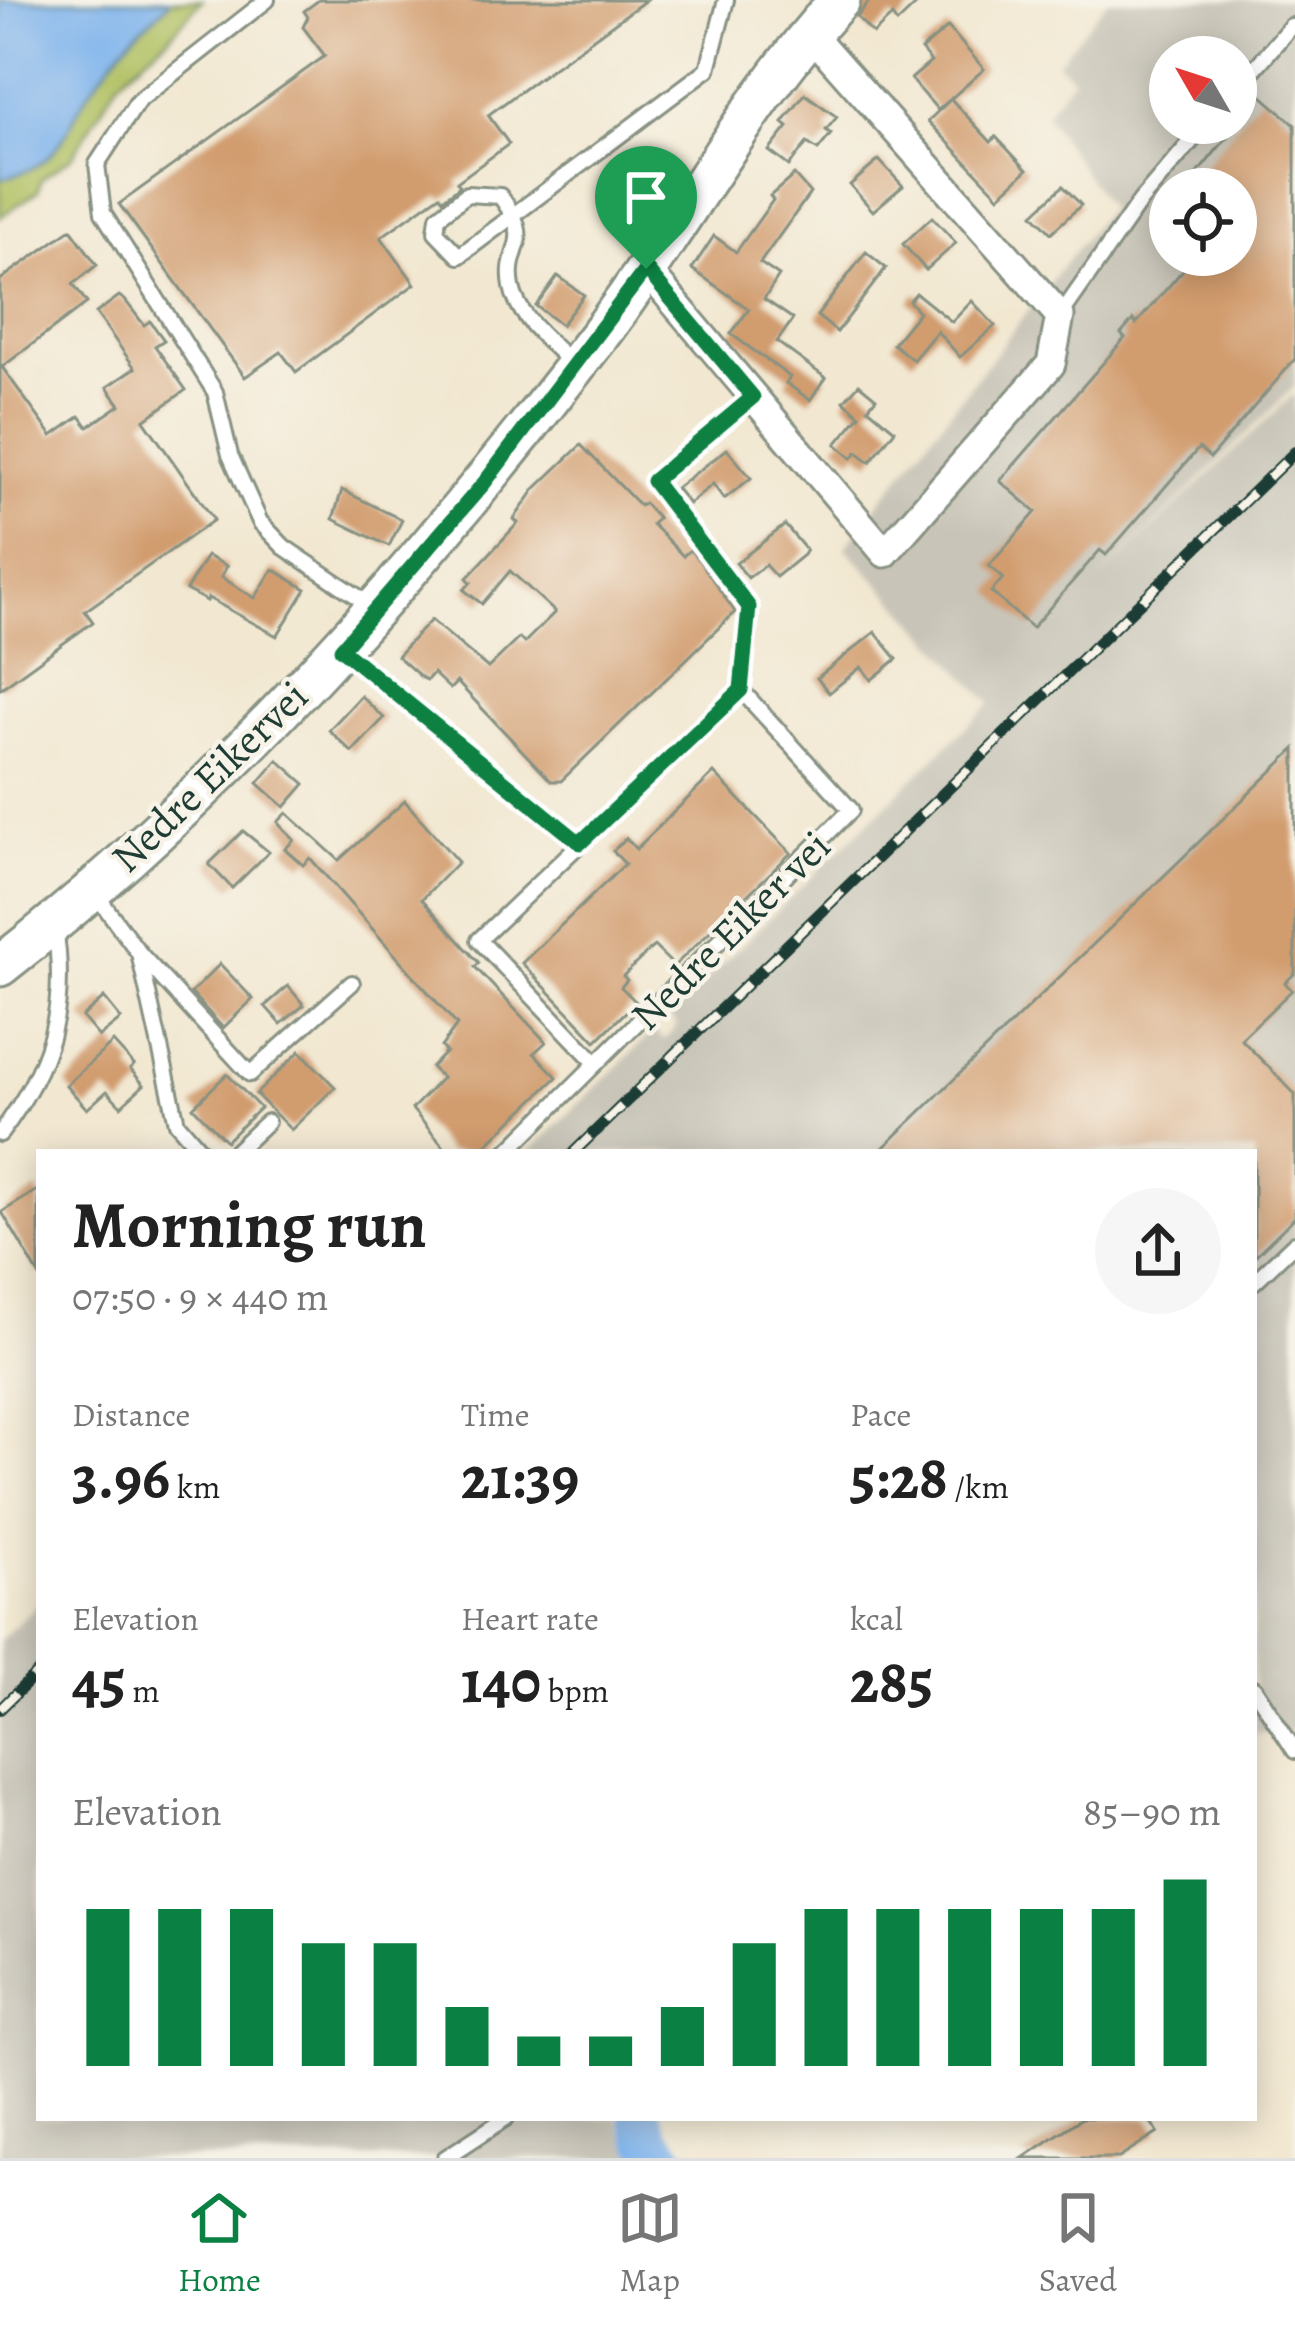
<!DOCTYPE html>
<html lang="en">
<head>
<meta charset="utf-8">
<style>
	:root { --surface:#fff; --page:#f6f6f6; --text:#222; --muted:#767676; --line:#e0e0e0; --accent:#0b8043 }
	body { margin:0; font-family:Alegreya,serif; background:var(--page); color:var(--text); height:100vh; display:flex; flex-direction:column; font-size:45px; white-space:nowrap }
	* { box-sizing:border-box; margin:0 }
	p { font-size:39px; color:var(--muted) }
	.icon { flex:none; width:66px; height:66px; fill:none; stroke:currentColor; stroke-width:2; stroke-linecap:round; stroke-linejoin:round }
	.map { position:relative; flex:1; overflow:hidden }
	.drawer { position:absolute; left:36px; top:1149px; width:1221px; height:972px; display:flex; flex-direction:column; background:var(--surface); border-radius:0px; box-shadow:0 6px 30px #0003 }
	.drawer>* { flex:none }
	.needle { width:78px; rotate:309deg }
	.controls { position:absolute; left:1149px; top:36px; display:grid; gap:24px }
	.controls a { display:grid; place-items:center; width:108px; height:108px; border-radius:50%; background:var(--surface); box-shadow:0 6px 30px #0003; font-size:60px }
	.pin { position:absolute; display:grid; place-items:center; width:102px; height:102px; color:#fff; margin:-123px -51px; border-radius:50% 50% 50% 0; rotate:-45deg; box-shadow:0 0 12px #0007 }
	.pin .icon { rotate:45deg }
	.round { display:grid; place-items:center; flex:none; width:126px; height:126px; border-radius:63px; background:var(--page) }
	.summary { display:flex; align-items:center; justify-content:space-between; height:204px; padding:0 36px }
	h1 { font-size:66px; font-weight:600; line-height:90px }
	.stats { display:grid; grid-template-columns:repeat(3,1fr); gap:18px; height:204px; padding:12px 36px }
	.stats div { display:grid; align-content:center }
	.stats b { font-size:60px; font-weight:600 }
	.stats small { font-size:33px; font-weight:400 }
	.stats p { font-size:33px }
	.chart { height:336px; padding:24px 36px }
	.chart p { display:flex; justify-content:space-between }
	.chart svg { width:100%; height:216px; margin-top:12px; stroke:var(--accent); stroke-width:6 }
	.tab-bar { display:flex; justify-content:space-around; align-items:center; height:168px; border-top:3px solid var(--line); background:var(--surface); font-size:33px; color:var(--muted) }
	.tab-bar a { display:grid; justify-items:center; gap:6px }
	.tab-bar .selected { color:var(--accent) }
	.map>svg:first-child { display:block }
	.industrial { fill:#c8c4b8; fill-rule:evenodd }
	.green { fill:#b1c164; stroke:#687f4c; stroke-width:3 }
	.water { fill:#7fb4ed; stroke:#4f7890; stroke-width:3 }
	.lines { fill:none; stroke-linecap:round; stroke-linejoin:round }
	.river { stroke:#7fb4ed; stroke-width:42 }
	.building { fill:#d19c6e }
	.service-casing { stroke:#889283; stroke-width:20 }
	.minor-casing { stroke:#889283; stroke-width:33 }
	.secondary-casing { stroke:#889283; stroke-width:45 }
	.service { stroke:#fff; stroke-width:14 }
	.minor { stroke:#fff; stroke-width:27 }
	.secondary { stroke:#fff; stroke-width:39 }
	.rail-casing { stroke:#1f3d34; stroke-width:12 }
	.rail { stroke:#f7f3e8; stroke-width:8; stroke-dasharray:22; stroke-linecap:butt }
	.route-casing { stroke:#fff; stroke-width:24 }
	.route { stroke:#0b8043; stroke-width:15 }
	.labels { text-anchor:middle; stroke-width:9; stroke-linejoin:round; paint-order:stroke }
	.street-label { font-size:42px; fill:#1f3d34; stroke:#f7f3e8 }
</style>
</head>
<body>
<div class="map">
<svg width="1295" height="2158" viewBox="0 0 1295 2158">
	<rect width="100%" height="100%" fill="#f7f3e8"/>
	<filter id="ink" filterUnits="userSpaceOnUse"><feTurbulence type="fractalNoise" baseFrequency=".00833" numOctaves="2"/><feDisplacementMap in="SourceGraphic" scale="24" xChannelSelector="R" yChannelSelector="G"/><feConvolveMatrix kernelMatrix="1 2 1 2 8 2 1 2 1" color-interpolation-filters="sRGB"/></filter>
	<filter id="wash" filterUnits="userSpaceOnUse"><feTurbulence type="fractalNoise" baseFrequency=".004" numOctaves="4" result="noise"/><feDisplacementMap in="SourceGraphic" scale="48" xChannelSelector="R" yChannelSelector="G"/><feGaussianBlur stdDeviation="2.7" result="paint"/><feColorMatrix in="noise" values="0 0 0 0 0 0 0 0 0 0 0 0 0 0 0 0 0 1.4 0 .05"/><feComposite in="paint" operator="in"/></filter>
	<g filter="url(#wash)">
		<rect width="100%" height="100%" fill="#f2e8d2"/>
		<g class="industrial">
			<path d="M 1108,0 L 1295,0 L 1295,386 L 1084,594 L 1295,393 L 1295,1732 L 1254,1733 L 1254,1152 L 529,1152 L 654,1031 L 664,1040 L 677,1026 L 669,1016 L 991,703 L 845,547 L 1108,208 L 1045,114 L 1073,78 L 1057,63 ZM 1170,57 L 1236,57 L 1236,123 L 1170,123 ZM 1170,189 L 1236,189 L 1236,255 L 1170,255 Z"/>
			<path d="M 39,1603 L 39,2118 L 617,2118 L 634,2158 L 0,2158 L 0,1640 Z"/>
		</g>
		<path class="green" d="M 171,0 L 202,0 L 168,38 L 119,80 L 72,157 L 41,179 L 38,191 L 0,217 L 0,179 C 50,168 57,149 80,107 C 91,86 109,65 124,46 C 138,29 157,17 171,0 Z"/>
		<path class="water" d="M 0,0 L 171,0 C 157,17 138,29 124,46 C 109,65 91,86 80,107 C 57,149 51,168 0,179 Z"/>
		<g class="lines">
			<path class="river" d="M 641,2118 L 649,2140 L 665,2158"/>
		</g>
		<g id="blocks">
			<g class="building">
				<path d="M 319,0 L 646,0 L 488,115 L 509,144 L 457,182 L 460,186 L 443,199 L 440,195 L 381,237 L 415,284 L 296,372 L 281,352 L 245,377 L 119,204 L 325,56 L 303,27 L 308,17 L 304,11 Z"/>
				<path d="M 870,0 L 921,0 L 897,23 L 892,16 L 873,34 L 857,17 Z"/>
				<path d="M 948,27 L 984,69 L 938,110 L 911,79 L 931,62 L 921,50 Z"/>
				<path d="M 805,94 L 837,117 L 826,130 L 831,134 L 818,150 L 807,143 L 789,166 L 769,151 L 788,127 L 783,123 Z"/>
				<path d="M 1261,95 L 1295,125 L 1295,359 L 1210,458 L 1199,448 L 1106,555 L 1100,550 L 1032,628 L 991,592 L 1003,578 L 989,566 L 1036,512 L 1000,481 L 1125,338 L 1121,334 L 1133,320 L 1136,324 L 1196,255 L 1236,255 L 1236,189 L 1185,189 Z"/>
				<path d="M 951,99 L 991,142 L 996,137 L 1027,170 L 999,196 L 928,121 Z"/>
				<path d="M 879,160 L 903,186 L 873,211 L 850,185 Z"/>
				<path d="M 794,175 L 810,193 L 760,263 L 779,276 L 764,299 L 793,319 L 777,342 L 826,378 L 810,400 L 786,383 L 790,377 L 731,334 L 749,309 L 692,269 L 714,236 L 736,252 L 773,200 L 770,196 Z"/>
				<path d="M 1063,186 L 1081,205 L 1051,233 L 1033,214 Z"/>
				<path d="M 932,217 L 956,243 L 926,270 L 903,244 Z"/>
				<path d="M 71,229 L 97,265 L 73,284 L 87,303 L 2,367 L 52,436 L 80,416 L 88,427 L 120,405 L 107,387 L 135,368 L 96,313 L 119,296 L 125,300 L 144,325 L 150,321 L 164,340 L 155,346 L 186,390 L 144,420 L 214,520 L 85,611 L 93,622 L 0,689 L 0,280 Z"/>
				<path d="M 866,252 L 886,268 L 837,332 L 817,316 Z"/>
				<path d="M 558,276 L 584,295 L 561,325 L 536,306 Z"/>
				<path d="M 916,293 L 952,322 L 972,301 L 995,326 L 960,357 L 937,331 L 913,360 L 893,344 L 919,312 L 909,301 Z"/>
				<path d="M 859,384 L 876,398 L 868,408 L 895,430 L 870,462 L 857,452 L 852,458 L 836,444 L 860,415 L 844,401 Z"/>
				<path d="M 581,445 L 640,506 L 644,503 L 658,518 L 652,524 L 683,556 L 690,550 L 699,560 L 735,612 L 561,781 L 551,781 L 457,682 L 450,689 L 433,673 L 427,680 L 422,678 L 397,656 L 431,620 L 488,668 L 519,638 L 524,643 L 555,612 L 510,571 L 482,604 L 464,590 L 471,582 L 467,578 L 518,523 L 514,519 L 535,489 Z"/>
				<path d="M 727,449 L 751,478 L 724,499 L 713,484 L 689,504 L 676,488 Z"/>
				<path d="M 342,490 L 402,520 L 389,546 L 333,519 Z"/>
				<path d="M 785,525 L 806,550 L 803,555 L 776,577 L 765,565 L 748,578 L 736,563 Z"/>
				<path d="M 207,556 L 227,566 L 221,577 L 255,598 L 273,569 L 306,589 L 277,636 L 208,598 L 207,601 L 186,590 Z"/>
				<path d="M 875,632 L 897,659 L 871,680 L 861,667 L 829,693 L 817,678 Z"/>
				<path d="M 361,696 L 384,718 L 352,752 L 329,730 Z"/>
				<path d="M 1295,749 L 1295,973 L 1285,983 L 1292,990 L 1241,1039 L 1295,1094 L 1295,1217 L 1254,1257 L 1254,1152 L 879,1152 Z"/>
				<path d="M 278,760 L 305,784 L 285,807 L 258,783 Z"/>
				<path d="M 714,773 L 791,853 L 674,966 L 654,946 L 623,976 L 627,980 L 621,987 L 636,1002 L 596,1041 L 522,963 L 625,864 L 613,851 L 626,838 L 636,849 Z"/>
				<path d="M 405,801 L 458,862 L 422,899 L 479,963 L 475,967 L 546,1042 L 534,1053 L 557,1077 L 479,1152 L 448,1152 L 412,1109 L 442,1078 L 431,1067 L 446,1052 L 441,1047 L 457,1025 L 310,858 L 303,865 L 285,849 L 294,840 L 278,822 L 287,813 L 339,860 Z"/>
				<path d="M 243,831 L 269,852 L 232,888 L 209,864 Z"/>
				<path d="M 220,964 L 253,999 L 223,1028 L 191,993 Z"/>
				<path d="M 288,986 L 304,1005 L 281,1024 L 265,1006 Z"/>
				<path d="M 104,998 L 121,1019 L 99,1037 L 82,1017 Z"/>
				<path d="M 113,1042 L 134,1065 L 130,1069 L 144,1085 L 121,1106 L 107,1091 L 87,1109 L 66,1085 Z"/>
				<path d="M 300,1051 L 335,1087 L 291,1130 L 256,1094 Z"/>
				<path d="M 227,1074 L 260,1108 L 226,1141 L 193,1107 Z"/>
				<path d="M 39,1189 L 39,1275 L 2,1212 Z"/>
				<path d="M 1082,2118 L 1148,2118 L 1158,2133 L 1119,2158 L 1023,2158 Z"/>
			</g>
		</g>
	</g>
	<g filter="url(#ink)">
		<use href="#blocks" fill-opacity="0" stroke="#889283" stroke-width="3"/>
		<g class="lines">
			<defs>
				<g id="service">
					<path d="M 267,0 L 138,101 L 97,164 L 103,213 L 215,392 L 230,455 L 260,522 L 284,547 L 373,607"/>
					<path d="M 1236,90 L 1291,26"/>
					<path d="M 1060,316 L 1141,200 L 1207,123"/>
					<path d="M 572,364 C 551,342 518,318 512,287 C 504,244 538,246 500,196 L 467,194 L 438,217 L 436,232 L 459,256 L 708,69 L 726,0"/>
					<path d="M 341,649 L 580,843"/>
					<path d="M 95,893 L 139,953 L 177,1123 L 202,1152"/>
					<path d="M 139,953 L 250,1074 L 352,983"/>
					<path d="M 596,1063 L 479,940 L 741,690"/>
					<path d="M 0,1134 C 50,1067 68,1011 55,928"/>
					<path d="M 235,1152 L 267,1122"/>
					<path d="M 507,1152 L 851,810 L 741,690 L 749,607 L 653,481 L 753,397"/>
					<path d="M 1254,1282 L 1295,1243"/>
					<path d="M 1254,1688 L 1295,1751"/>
					<path d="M 445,2158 L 506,2118"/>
				</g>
				<path id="minor" d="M 646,269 L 885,553 L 1051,364 L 1060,316 L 809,32"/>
				<path id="secondary" d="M 0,966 C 230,786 424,564 601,333 C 684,224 746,101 840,0"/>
			</defs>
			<use href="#service" class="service-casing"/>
			<use href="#minor" class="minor-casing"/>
			<use href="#secondary" class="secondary-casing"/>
			<use href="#service" class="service"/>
			<use href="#minor" class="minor"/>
			<use href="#secondary" class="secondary"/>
			<defs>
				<g id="rail">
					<path d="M 574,1152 L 1295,452"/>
					<path d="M 0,1709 L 39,1671"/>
				</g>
			</defs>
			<use href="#rail" class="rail-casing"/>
			<use href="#rail" class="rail"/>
		</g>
	</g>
	<g class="lines" filter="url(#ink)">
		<defs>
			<path id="route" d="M 646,269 L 753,397 L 653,481 L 749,607 L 741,690 L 580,843 L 341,649 L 485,482 Z"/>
		</defs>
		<use href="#route" class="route-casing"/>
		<use href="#route" class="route"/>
	</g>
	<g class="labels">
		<g class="street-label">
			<text transform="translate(209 776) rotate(-44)" y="15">Nedre Eikervei</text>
			<text transform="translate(730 930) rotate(-45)" y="15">Nedre Eiker vei</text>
		</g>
	</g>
</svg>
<div class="controls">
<a><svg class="needle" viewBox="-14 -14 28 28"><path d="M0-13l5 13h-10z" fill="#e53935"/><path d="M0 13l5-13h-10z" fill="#767676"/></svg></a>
<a><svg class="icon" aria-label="locate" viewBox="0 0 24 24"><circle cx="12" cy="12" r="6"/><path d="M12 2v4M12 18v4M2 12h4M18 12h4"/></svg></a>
</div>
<div class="pin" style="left:646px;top:269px;background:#1e9e55"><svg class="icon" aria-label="arrive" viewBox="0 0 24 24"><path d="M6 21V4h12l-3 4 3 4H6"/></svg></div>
<section class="drawer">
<div class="summary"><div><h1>Morning run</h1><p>07:50 · 9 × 440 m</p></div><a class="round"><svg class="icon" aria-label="share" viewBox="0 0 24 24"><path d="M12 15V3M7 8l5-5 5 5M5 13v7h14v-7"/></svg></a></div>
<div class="stats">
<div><p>Distance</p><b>3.96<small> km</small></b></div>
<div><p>Time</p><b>21:39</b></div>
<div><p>Pace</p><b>5:28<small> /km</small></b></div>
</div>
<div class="stats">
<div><p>Elevation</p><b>45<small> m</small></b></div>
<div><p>Heart rate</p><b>140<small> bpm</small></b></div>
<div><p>kcal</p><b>285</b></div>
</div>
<div class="chart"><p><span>Elevation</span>85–90 m</p>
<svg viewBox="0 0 160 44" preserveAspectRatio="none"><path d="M5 44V12M15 44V12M25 44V12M35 44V19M45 44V19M55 44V32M65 44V38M75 44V38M85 44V32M95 44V19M105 44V12M115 44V12M125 44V12M135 44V12M145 44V12M155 44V6"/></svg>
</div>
</section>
</div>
<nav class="tab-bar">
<a class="selected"><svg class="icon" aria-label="home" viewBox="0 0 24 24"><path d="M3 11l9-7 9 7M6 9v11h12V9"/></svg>Home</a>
<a><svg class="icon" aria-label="map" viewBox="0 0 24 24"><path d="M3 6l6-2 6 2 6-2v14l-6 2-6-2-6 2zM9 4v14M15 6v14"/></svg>Map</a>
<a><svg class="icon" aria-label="saved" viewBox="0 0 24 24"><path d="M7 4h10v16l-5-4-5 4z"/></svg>Saved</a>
</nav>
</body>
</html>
